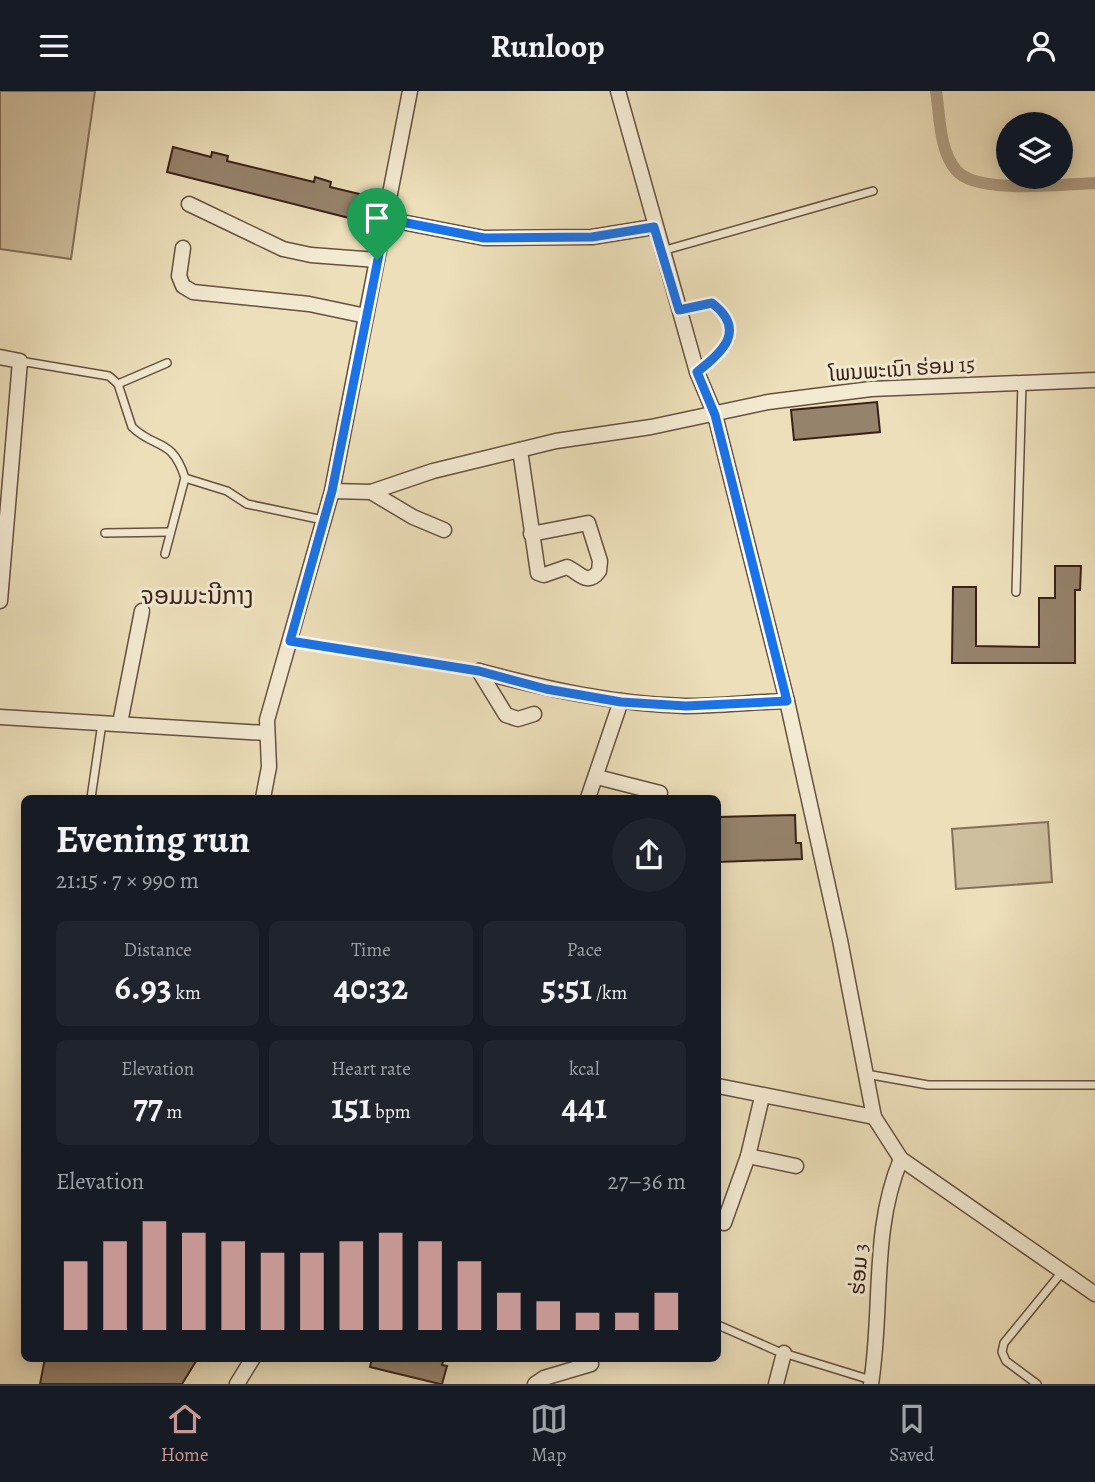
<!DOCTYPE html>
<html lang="en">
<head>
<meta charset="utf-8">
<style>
	:root { --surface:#171b24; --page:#20242c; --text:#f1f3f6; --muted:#9ea1a6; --line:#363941; --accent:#c59692 }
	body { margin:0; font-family:Alegreya,"Noto Sans Lao",serif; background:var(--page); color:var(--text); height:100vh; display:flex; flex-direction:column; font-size:26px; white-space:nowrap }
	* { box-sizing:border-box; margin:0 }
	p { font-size:23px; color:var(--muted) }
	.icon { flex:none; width:38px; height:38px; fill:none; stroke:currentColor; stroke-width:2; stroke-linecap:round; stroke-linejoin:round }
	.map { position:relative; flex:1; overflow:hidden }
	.sheet { position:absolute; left:21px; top:704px; width:700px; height:567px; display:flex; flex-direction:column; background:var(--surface); border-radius:10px; box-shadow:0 4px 18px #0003 }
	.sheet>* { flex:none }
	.tools { position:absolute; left:996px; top:21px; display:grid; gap:14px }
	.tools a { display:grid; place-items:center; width:77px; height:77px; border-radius:50%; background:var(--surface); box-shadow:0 4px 18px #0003; font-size:35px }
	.pin { position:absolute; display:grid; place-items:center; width:60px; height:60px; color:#fff; margin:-72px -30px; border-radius:50% 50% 50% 0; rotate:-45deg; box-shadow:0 0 7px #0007 }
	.pin .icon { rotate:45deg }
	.round { display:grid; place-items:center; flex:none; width:74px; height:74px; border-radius:37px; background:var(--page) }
	.summary { display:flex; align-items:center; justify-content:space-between; height:119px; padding:0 35px }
	h1 { font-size:38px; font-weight:700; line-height:52px }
	.stats { display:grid; grid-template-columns:repeat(3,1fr); gap:10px; height:119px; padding:7px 35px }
	.stats div { display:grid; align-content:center; border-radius:10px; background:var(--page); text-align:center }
	.stats b { font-size:35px; font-weight:700 }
	.stats small { font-size:19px; font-weight:400 }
	.stats p { font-size:19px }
	.chart { height:196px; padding:14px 35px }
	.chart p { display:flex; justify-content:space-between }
	.chart svg { width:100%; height:126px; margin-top:7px; stroke:var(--accent); stroke-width:6 }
	header { display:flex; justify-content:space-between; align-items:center; height:91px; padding:0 35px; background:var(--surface); font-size:32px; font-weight:700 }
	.menu { display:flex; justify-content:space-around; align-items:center; height:98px; border-top:2px solid var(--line); background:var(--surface); font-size:19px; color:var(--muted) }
	.menu a { display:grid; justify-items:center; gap:4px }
	.menu .current { color:var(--accent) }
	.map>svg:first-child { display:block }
	.green { fill:#cebf9e; stroke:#84705a; stroke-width:2 }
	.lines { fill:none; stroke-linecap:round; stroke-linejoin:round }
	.canal { stroke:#af9e83; stroke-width:12 }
	.building { fill:#96836c; stroke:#392017; stroke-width:2 }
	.lane-casing { stroke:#665040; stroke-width:10 }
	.street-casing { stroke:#665040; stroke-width:17 }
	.lane { stroke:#f3ead2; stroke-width:7 }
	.street { stroke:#f3ead2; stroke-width:14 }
	.route-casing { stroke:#fff; stroke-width:14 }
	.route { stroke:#1a73e8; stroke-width:9 }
	.labels { text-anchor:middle; stroke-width:6; stroke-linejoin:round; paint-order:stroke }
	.street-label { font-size:21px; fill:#392017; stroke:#f3ead2 }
	.quarter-label { font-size:24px; fill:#392017; stroke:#f3ead2 }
</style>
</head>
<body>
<header><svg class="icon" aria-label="menu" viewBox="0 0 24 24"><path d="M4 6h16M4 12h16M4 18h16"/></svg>Runloop<svg class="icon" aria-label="person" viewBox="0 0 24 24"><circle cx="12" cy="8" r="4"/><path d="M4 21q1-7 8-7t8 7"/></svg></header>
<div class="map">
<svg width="1095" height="1293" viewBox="0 0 1095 1293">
	<rect width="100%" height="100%" fill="#ecdfba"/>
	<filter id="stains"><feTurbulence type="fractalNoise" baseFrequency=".00286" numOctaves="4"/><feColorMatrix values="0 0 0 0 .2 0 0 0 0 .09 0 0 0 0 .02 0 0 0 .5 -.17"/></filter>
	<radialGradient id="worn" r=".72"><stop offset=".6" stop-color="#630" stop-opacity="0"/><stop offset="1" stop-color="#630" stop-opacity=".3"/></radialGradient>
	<g class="green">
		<path d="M 0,0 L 95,0 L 71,168 L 0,158 Z"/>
		<path d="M 1048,731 L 1052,791 L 956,798 L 952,738 Z"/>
	</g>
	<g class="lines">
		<path class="canal" d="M 936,0 C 940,25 939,59 956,79 C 976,104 1064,93 1095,92"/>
	</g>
	<g class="building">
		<path d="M 173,56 L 211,66 L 212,61 L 228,65 L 227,70 L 314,91 L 315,86 L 331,91 L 330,96 L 372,106 L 365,131 L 167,81 Z"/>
		<path d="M 877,311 L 880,341 L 794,349 L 791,319 Z"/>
		<path d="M 1055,475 L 1081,475 L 1080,499 L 1075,499 L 1075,572 L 952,572 L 953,496 L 976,496 L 976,555 L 1039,556 L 1039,507 L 1055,507 Z"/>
		<path d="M 795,724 L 796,752 L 801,752 L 802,768 L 718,771 L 718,726 Z"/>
		<path d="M 45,1267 L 198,1267 L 182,1293 L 40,1293 Z"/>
		<path d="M 372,1267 L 425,1270 L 444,1267 L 442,1274 L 447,1275 L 442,1293 L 440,1293 L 370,1276 Z"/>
	</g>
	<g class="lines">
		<defs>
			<g id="lane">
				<path d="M 662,160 L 873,100"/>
				<path d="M 679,219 L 712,212 C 725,222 728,232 730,248 L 719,264 L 698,280"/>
				<path d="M 20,270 L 109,285 L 118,293 L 132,336 C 156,359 172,346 185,387 L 165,463"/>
				<path d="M 118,293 L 167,272"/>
				<path d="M 185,387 L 227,400 L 247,413 L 323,429"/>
				<path d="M 105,442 L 170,441"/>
				<path d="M 1016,501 L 1022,292"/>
				<path d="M 290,550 L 479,580"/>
				<path d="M 91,707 L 102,632"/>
				<path d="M 866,983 L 928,994 L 1095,994"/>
				<path d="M 718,1234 L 777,1260 L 871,1289"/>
				<path d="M 1037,1293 L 1006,1270 L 1002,1261 L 1004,1252 L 1062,1181"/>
			</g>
			<g id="street">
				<path d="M 618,0 L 697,281 L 715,324 L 787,610 L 840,849 L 874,1026 L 901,1068 L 1095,1203"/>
				<path d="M 189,113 L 283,158 L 311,164 L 377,169"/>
				<path d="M 386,128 L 484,147 L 592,146 L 654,136"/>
				<path d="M 183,157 L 179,185 L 183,195 L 193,201 L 309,213 L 366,225"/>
				<path d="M 0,266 L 20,270 L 0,510"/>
				<path d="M 520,359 L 538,482 L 544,484 L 567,476 C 579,481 587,496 599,480 L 600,470 L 588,432 L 531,443"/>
				<path d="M 332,400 L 371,401 L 433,380 L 556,350 L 651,336 L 768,311 L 871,298 L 1095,289"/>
				<path d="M 371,401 L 413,426 L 444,439"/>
				<path d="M 479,580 C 547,598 614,613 685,615 C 719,615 753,611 787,610"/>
				<path d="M 479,580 L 506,624 L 518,628 L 534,623"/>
				<path d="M 0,626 L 266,642"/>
				<path d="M 120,632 L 142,520"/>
				<path d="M 597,686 L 660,702"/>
				<path d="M 263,707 L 269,676 L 267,629 L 332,400 L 410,0"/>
				<path d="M 588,707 L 621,610"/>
				<path d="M 718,995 L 874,1026"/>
				<path d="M 748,1065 L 796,1075"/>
				<path d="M 724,1132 L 748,1065 L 762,1006"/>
				<path d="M 237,1293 L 253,1267"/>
				<path d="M 535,1293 L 544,1287 L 591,1273"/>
				<path d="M 776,1293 L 784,1262"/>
				<path d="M 871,1293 C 883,1218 871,1139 901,1068"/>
			</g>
		</defs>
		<use href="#lane" class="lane-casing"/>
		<use href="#street" class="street-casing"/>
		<use href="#lane" class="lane"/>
		<use href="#street" class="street"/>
	</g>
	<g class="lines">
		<defs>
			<path id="route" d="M 386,128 L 484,147 L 592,146 L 654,136 L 679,219 L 712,212 C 747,239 723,261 697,281 L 715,324 L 787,610 L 686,615 L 621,611 L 546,598 L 479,580 L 290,550 L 332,400 Z"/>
		</defs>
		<use href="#route" class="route-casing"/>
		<use href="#route" class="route"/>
	</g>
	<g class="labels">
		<g class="street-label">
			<text transform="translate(902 278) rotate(-4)" y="7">ໂພນພະເນົາ ຮ່ອມ 15</text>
			<text transform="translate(859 1178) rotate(-86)" y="7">ຮ່ອມ 3</text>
		</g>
		<g class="quarter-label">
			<text x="197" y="513">ຈອມມະນີກາງ</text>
		</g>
	</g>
	<rect width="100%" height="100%" filter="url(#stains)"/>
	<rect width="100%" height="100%" fill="url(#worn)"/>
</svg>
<div class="tools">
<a><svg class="icon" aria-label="layers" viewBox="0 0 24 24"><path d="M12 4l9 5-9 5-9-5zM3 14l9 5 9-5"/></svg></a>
</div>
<div class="pin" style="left:377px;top:169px;background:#1e9e55"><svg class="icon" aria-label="arrive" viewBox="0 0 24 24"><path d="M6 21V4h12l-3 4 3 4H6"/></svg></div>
<section class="sheet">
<div class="summary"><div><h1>Evening run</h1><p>21:15 · 7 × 990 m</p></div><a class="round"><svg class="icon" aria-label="share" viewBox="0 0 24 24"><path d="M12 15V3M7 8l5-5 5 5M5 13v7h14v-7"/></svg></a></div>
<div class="stats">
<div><p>Distance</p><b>6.93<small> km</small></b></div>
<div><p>Time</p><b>40:32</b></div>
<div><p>Pace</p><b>5:51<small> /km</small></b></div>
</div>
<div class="stats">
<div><p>Elevation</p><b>77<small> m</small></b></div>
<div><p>Heart rate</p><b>151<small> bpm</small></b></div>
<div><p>kcal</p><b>441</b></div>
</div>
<div class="chart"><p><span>Elevation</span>27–36 m</p>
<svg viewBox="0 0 160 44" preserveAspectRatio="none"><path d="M5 44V20M15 44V13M25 44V6M35 44V10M45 44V13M55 44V17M65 44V17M75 44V13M85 44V10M95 44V13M105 44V20M115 44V31M125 44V34M135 44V38M145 44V38M155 44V31"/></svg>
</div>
</section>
</div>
<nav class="menu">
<a class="current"><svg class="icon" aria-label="home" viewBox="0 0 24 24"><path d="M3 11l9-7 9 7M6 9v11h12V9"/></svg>Home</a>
<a><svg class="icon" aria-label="map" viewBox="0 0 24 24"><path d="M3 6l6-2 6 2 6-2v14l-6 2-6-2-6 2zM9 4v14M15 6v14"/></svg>Map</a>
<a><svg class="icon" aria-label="saved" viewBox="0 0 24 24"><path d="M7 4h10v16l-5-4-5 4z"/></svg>Saved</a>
</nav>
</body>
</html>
